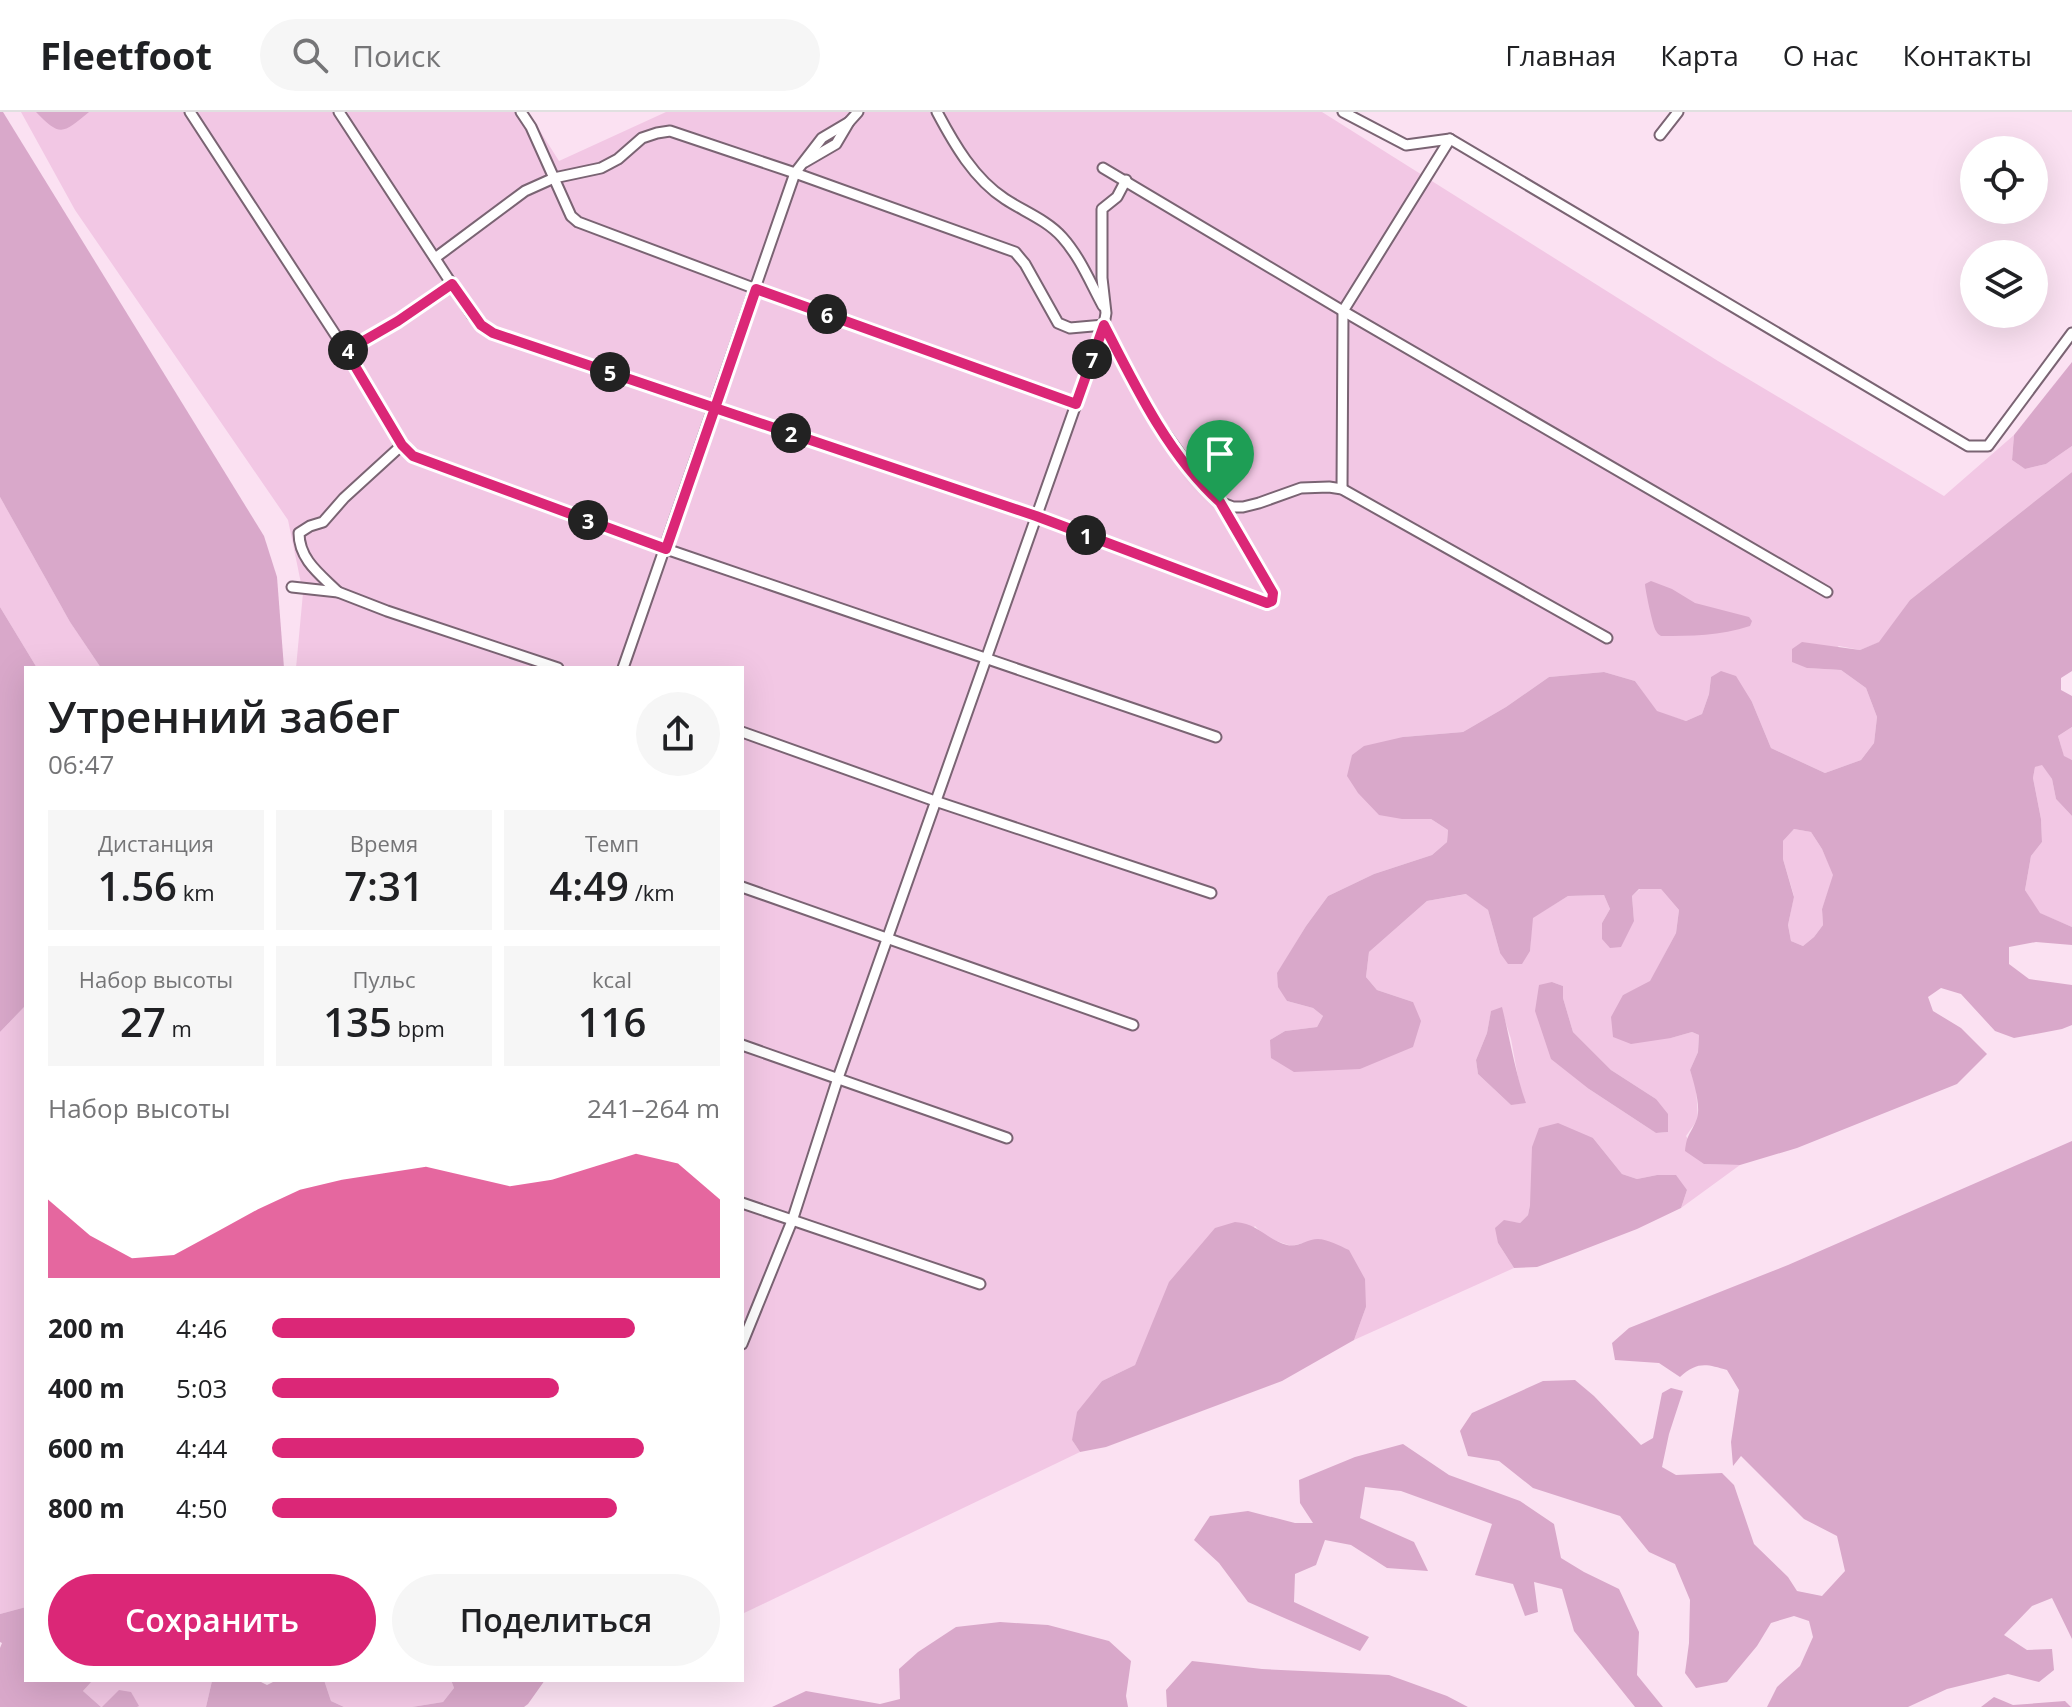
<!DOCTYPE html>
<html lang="ru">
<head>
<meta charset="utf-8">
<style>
	:root { --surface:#fff; --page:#f6f6f6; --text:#202124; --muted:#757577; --line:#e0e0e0; --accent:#db2777 }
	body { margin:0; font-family:"Open Sans",sans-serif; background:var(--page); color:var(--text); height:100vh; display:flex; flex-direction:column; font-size:30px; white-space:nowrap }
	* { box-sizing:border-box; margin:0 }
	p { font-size:26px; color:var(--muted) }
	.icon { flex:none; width:44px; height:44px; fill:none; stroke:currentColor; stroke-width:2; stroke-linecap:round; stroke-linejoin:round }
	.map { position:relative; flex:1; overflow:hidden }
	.sheet { position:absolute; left:24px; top:554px; width:720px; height:1016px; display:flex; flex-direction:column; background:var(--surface); border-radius:0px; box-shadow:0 8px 32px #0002 }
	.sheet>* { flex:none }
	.fabs { position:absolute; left:1960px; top:24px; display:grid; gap:16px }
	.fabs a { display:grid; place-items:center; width:88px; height:88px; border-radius:50%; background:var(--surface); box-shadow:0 8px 32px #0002; font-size:40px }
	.pin { position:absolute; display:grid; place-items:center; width:68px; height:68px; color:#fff; margin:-82px -34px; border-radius:50% 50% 50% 0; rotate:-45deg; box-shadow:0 0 8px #0007 }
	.pin .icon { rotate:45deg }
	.km { position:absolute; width:40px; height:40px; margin:-20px; border-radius:50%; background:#222; color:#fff; font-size:22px; line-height:40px; text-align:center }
	.round { display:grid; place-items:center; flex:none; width:84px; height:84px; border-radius:42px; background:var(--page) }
	.summary { display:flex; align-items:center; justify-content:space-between; height:136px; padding:0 24px }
	h1 { font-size:44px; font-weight:600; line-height:60px }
	.figures { display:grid; grid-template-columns:repeat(3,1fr); gap:12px; height:136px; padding:8px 24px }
	.figures div { display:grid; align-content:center; border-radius:0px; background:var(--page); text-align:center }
	.figures b { font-size:40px; font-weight:600 }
	.figures small { font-size:22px; font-weight:400 }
	.figures p { font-size:22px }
	.chart { height:224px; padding:16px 24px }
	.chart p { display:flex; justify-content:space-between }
	.chart svg { width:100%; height:144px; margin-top:8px; fill:var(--accent); opacity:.7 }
	.button { display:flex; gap:16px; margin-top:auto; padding:16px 24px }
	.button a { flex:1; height:92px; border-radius:48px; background:var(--accent); color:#fff; font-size:32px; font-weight:600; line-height:92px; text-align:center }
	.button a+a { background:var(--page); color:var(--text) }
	ul { padding:0 24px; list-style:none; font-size:26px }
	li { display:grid; grid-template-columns:128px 96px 1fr; align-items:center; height:60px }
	li i { height:20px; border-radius:10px; background:var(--accent) }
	header { display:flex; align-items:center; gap:48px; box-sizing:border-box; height:112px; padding:0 40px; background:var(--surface); border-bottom:2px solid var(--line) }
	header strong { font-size:38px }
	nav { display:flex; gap:44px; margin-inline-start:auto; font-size:28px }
	.search { width:560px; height:72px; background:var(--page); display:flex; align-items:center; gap:20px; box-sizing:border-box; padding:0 28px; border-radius:44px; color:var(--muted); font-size:30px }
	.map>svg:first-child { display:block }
	.green { fill:#f2c7e4; fill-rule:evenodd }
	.forest { fill:#d9a8ca; fill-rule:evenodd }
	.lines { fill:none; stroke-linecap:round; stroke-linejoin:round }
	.street-casing { stroke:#7a6473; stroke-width:13 }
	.street { stroke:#fff; stroke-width:9 }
	.route-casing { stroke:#fff; stroke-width:16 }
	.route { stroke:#db2777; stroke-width:10 }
</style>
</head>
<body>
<header>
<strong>Fleetfoot</strong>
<div class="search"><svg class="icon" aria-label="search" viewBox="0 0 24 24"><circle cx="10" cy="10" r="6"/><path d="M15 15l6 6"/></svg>Поиск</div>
<nav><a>Главная</a><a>Карта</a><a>О нас</a><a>Контакты</a></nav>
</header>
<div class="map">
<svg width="2072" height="1595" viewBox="0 0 2072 1595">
	<rect width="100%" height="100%" fill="#fbe1f2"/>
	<g class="green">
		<path d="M 21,0 L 528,0 L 559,49 L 666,0 L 1322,0 L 1718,249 L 1944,384 L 2014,323 L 2012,348 L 2025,357 L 2046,352 L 2072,334 L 2072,360 L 1910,488 L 1880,530 L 1860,538 L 1839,534 L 1807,556 L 1841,558 L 1866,576 L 1877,605 L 1874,631 L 1861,648 L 1825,661 L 1771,636 L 1752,590 L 1711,565 L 1709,582 L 1702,602 L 1686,609 L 1657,600 L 1635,569 L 1604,560 L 1549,565 L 1506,595 L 1463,620 L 1403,625 L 1402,707 L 1431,707 L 1448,718 L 1447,730 L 1432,743 L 1374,762 L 1328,784 L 1306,814 L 1277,862 L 1287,889 L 1313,896 L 1323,904 L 1317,915 L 1285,919 L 1270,928 L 1413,890 L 1377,878 L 1366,865 L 1369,840 L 1427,789 L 1467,782 L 1488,798 L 1500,841 L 1530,839 L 1532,806 L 1568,784 L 1604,783 L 1610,797 L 1602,811 L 1634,809 L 1632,784 L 1640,777 L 1661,777 L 1679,798 L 1676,821 L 1650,870 L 1623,883 L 1671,926 L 1692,920 L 1699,923 L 1698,940 L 1690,958 L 1696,976 L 1698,1007 L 1686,1024 L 1704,1052 L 1740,1053 L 1681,1096 L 1687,1078 L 1657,1063 L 1637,1067 L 1622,1062 L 1593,1026 L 1530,1093 L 1528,1103 L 1520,1111 L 1504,1109 L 1498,1131 L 1514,1156 L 1354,1228 L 1366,1195 L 1320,1127 L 1291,1134 L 1265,1125 L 1255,1114 L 1148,1224 L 1135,1253 L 1102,1269 L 1072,1328 L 1080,1340 L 742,1502 L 742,556 L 296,556 L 303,481 L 288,408 L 75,98 ZM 1552,870 L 1563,874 L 1563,886 L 1573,920 L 1611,958 L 1656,987 L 1668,1020 L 1656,1021 L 1589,977 ZM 1501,896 L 1511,927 L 1519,971 L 1511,993 L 1478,962 L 1476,948 L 1487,921 L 1491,900 Z"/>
		<path d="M 0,385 L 70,510 L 101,556 L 37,556 L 0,495 Z"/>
		<path d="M 2072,615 L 2072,648 L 2064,645 L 2058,624 Z"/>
		<path d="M 2042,652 L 2052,667 L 2056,687 L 2072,704 L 2072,815 L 2039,801 L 2025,778 L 2031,744 L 2042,730 L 2041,707 L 2033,666 L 2035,655 Z"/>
		<path d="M 1794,717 L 1811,720 L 1822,737 L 1834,763 L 1822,797 L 1823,813 L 1814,825 L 1803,834 L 1791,829 L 1788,813 L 1794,784 L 1783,747 L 1783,729 Z"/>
		<path d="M 26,893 L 26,1467 L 24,1470 L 26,1472 L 26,1495 L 0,1502 L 0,920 Z"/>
		<path d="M 93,1568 L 215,1568 L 212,1569 L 206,1595 L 137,1595 L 138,1593 L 101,1595 L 83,1579 Z"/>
		<path d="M 324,1568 L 451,1568 L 454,1576 L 443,1590 L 412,1595 L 344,1595 L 331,1589 Z"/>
	</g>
	<g class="forest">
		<path d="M 0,0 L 3,0 L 264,424 L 277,465 L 284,556 L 101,556 L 70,510 L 0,385 Z"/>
		<path d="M 36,0 L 89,0 C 63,21 61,26 36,0 Z"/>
		<path d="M 2072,250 L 2072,334 L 2046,352 L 2025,357 L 2012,348 L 2014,323 Z"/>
		<path d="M 2072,360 L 2072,559 L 2061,566 L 2061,578 L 2072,584 L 2072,615 L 2058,624 L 2064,644 L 2072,648 L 2072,704 L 2056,687 L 2052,667 L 2042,653 L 2035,655 L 2033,666 L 2041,707 L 2042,730 L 2031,744 L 2025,778 L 2040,801 L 2072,815 L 2072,833 L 2036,830 L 2009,835 L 2009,852 L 2029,867 L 2072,873 L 2072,913 L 2062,917 L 2014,926 L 1995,919 L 1961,882 L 1941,876 L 1928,885 L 1933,899 L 1961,916 L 1987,942 L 1957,972 L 1797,1036 L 1740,1053 L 1704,1052 L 1685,1039 C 1687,1022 1690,1023 1696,1009 C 1702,997 1694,971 1690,958 L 1698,940 L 1699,923 L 1692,920 L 1671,926 L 1631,932 L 1613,925 L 1611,905 L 1623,883 L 1650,869 L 1676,821 L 1679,798 L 1661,777 L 1639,777 L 1632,784 L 1634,809 L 1621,835 L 1610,836 L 1602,827 L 1602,811 L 1610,797 L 1604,783 L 1568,784 L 1533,806 L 1530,839 L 1522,852 L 1508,852 L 1500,841 L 1488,798 L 1466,782 L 1427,789 L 1369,840 L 1366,865 L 1377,878 L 1413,890 L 1421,909 L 1413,935 L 1360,957 L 1294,960 L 1271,946 L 1270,928 L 1285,919 L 1317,915 L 1323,904 L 1313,896 L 1287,889 L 1278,875 L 1277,861 L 1306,814 L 1328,784 L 1374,762 L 1432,743 L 1447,730 L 1448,718 L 1431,707 L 1402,707 L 1379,703 L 1358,681 L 1347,664 L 1352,643 L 1364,634 L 1403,625 L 1463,620 L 1506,595 L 1549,565 L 1604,560 L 1635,569 L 1657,599 L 1686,609 L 1702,602 L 1709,582 L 1711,565 L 1721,559 L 1736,564 L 1752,590 L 1771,636 L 1825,661 L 1861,648 L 1874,631 L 1877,605 L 1866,576 L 1841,558 L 1807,556 L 1792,550 L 1792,537 L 1802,530 L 1860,538 L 1879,530 L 1910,488 ZM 1794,717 L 1811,720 L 1822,737 L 1833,763 L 1822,797 L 1823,813 L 1814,825 L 1803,834 L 1791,829 L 1788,813 L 1794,785 L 1783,747 L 1783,729 Z"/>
		<path d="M 1651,469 L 1672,477 L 1695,491 L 1749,505 L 1752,509 L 1750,514 C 1720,524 1691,524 1661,524 C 1659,523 1657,521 1656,519 C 1653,515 1645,477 1645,472 Z"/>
		<path d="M 0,495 L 37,556 L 26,556 L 26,893 L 0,920 Z"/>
		<path d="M 1552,870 L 1563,874 L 1563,886 L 1573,920 L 1611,958 L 1656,987 L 1668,1002 L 1668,1020 L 1656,1021 L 1589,977 L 1551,947 L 1535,899 L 1539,873 Z"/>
		<path d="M 1502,895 C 1510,927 1515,960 1526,991 L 1511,993 L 1478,962 L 1476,948 L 1487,921 L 1491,899 Z"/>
		<path d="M 1558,1011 L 1593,1026 L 1622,1062 L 1637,1067 L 1657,1063 L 1676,1063 L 1687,1078 L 1681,1096 L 1637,1117 L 1567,1144 L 1537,1155 L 1514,1156 L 1498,1131 L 1495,1116 L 1504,1108 L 1520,1111 L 1528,1103 L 1530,1093 L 1532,1035 L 1539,1016 Z"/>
		<path d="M 2072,1029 L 2072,1527 L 2052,1486 L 2032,1494 L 2004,1523 L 2027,1538 L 2052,1537 L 2054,1558 L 2039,1570 L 2008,1562 L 1947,1577 L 1908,1595 L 1767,1595 L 1777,1575 L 1800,1554 L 1813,1525 L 1809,1509 L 1794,1504 L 1771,1511 L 1757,1534 L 1727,1570 L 1696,1576 L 1685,1561 L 1689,1531 L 1690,1488 L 1675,1452 L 1649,1440 L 1620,1404 L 1533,1376 L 1499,1349 L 1468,1344 L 1460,1319 L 1472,1301 L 1543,1269 L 1575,1268 L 1594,1284 L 1641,1333 L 1653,1326 L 1662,1281 L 1671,1276 L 1683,1279 L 1669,1322 L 1662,1355 L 1676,1363 L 1722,1361 L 1734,1373 L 1754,1432 L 1788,1465 L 1797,1479 L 1822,1484 L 1845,1459 L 1837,1424 L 1804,1407 L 1741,1344 L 1733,1354 L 1731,1330 L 1739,1278 L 1727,1258 C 1707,1252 1697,1249 1680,1265 L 1659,1251 L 1615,1248 L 1612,1231 L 1629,1216 L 1788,1153 Z"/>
		<path d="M 1235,1110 C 1258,1111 1265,1127 1287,1133 C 1298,1136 1307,1127 1318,1127 C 1327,1127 1340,1134 1349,1138 L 1365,1167 L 1366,1195 L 1354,1228 L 1282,1269 L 1106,1335 L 1080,1340 L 1072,1328 L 1077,1300 L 1102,1269 L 1135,1253 L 1169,1170 L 1215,1116 Z"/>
		<path d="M 1403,1332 L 1449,1363 L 1520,1389 L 1554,1412 L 1561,1446 L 1584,1460 L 1619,1477 L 1639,1520 L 1637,1563 L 1663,1595 L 1635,1595 L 1574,1519 L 1562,1477 L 1534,1470 L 1538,1500 L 1525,1504 L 1513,1472 L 1475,1463 L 1492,1412 L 1401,1379 L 1365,1375 L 1360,1406 L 1414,1430 L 1428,1459 L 1387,1456 L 1351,1433 L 1325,1428 L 1316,1453 L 1295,1462 L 1294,1490 L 1369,1525 L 1360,1539 L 1248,1490 L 1219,1451 L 1194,1428 L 1210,1404 L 1248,1399 L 1295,1411 L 1313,1411 L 1300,1391 L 1299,1368 L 1355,1345 Z"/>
		<path d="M 26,1495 L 26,1568 L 93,1568 L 83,1579 L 101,1595 L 0,1595 L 0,1536 L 2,1531 L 0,1530 L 0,1502 Z"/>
		<path d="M 1000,1510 L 1048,1513 L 1109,1529 L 1131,1549 L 1126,1584 L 1128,1595 L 772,1595 L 806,1579 L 880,1592 L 900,1587 L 899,1557 L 918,1540 L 956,1515 Z"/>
		<path d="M 1192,1549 L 1262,1557 L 1389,1563 L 1447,1584 L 1468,1595 L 1167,1595 L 1166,1578 Z"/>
		<path d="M 215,1568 L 257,1568 L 267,1573 L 277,1568 L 324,1568 L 331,1589 L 344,1595 L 206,1595 L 212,1569 Z"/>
		<path d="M 451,1568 L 545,1568 L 528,1592 L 524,1595 L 412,1595 L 443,1590 L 454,1576 Z"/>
		<path d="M 119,1578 L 131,1580 L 139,1594 L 137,1595 L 102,1595 Z"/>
		<path d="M 1994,1585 L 2013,1593 L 2065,1589 L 2071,1595 L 1981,1595 Z"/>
	</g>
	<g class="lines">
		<defs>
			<g id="street">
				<path d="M 190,0 L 346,239 L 402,333 L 413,344 L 666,437 L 1216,625"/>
				<path d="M 339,0 L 472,203 L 481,213 L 493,221 L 1036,404 L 1267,491 L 1272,489 L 1273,481 L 1221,391"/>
				<path d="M 521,0 L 531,15 L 571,104 L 578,110 L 756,177 L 1076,292"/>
				<path d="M 937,0 C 954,32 974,67 1005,87 C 1023,99 1047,108 1062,125 C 1080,145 1090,170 1103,194"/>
				<path d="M 1343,0 L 1406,33 L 1450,27 L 1968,334 L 1988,334 L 2072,221"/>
				<path d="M 1660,23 L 1678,0"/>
				<path d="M 805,50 L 836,32 L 849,10 L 858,0"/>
				<path d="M 1103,56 L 1343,199 L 1827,480"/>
				<path d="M 435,146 L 525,79 L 554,66 L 601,56 L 618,47 L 642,26 L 657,21 L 670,19 L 795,61 L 1015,140 L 1025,152 L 1058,211 L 1070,216 L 1104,213 L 1147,296 L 1202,373 L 1220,390 L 1233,395 L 1243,395 L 1259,391 L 1301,376 L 1329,375 L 1342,377 L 1607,526"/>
				<path d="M 346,239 L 398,209 L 452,172"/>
				<path d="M 1342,377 L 1343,199 L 1450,27"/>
				<path d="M 292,475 L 338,480 L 387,499 L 558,556"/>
				<path d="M 338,480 C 321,463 299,448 299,421 L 310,414 L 323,410 L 344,386 L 402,333"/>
				<path d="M 623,556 L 795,61 L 822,26 L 849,10"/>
				<path d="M 742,620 L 935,689 L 1211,781"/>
				<path d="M 742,775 L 1133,913"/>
				<path d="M 742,933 L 1007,1026"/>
				<path d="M 742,1091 L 980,1172"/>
				<path d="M 742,1232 L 792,1109 L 838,966 L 1104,213 L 1106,201 L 1102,166 L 1102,97 L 1117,85 L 1126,68"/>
			</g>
		</defs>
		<use href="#street" class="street-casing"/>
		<use href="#street" class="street"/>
	</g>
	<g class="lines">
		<defs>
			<path id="route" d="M 1220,390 L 1273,481 L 1272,489 L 1267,491 L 1036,404 L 715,296 L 666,437 L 413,344 L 402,333 L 346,239 L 398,209 L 452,172 L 481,213 L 493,221 L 715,296 L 756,177 L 1076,292 L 1104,213 C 1135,274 1169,344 1220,390"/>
		</defs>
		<use href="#route" class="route-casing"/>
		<use href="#route" class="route"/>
	</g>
</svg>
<div class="fabs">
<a><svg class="icon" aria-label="locate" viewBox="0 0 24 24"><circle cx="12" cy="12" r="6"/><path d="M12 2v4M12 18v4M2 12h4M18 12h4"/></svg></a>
<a><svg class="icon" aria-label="layers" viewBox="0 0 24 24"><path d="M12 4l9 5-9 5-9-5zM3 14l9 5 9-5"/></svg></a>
</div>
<div class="pin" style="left:1220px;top:390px;background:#1e9e55"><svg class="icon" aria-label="arrive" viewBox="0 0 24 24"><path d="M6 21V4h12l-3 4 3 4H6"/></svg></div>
<b class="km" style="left:1086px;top:423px">1</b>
<b class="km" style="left:791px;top:321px">2</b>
<b class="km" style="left:588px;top:408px">3</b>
<b class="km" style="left:348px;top:238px">4</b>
<b class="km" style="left:610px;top:260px">5</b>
<b class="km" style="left:827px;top:202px">6</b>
<b class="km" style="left:1092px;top:247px">7</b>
<section class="sheet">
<div class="summary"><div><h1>Утренний забег</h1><p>06:47</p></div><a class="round"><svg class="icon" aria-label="share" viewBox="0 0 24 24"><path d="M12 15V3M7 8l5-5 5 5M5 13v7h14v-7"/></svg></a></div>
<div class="figures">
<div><p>Дистанция</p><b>1.56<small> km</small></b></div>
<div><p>Время</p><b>7:31</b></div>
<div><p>Темп</p><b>4:49<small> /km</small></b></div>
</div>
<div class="figures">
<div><p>Набор высоты</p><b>27<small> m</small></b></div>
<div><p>Пульс</p><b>135<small> bpm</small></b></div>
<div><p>kcal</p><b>116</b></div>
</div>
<div class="chart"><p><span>Набор высоты</span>241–264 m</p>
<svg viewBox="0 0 160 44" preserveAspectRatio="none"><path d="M0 44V20L10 31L20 38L30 37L40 30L50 23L60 17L70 14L80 12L90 10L100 13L110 16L120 14L130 10L140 6L150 9L160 20V44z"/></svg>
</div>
<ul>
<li><b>200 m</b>4:46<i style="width:81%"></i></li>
<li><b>400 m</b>5:03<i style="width:64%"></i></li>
<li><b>600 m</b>4:44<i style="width:83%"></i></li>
<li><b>800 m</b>4:50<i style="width:77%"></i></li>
</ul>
<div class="button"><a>Сохранить</a><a>Поделиться</a></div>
</section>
</div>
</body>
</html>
